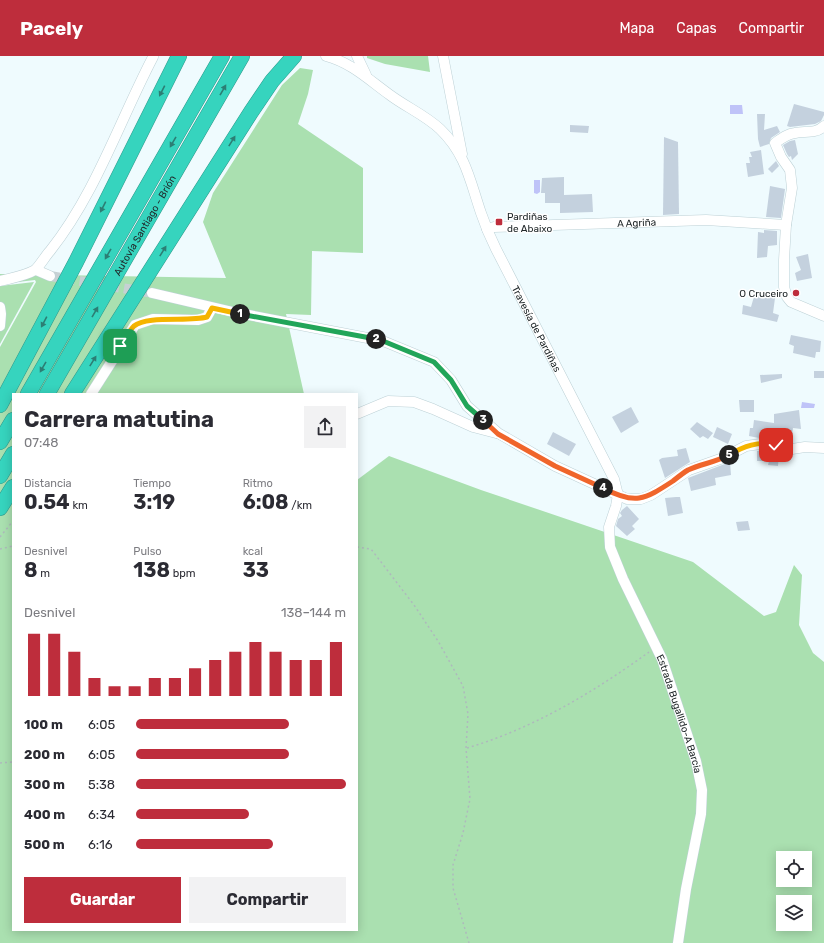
<!DOCTYPE html>
<html lang="es">
<head>
<meta charset="utf-8">
<style>
	:root { --surface:#fff; --page:#f2f2f3; --text:#2b2b33; --muted:#7c7c81; --accent:#be2d3c }
	body { margin:0; font-family:Rubik,sans-serif; background:var(--page); color:var(--text); height:100vh; display:flex; flex-direction:column; font-size:15px; white-space:nowrap }
	* { box-sizing:border-box; margin:0 }
	p { font-size:13px; color:var(--muted) }
	.icon { flex:none; width:22px; height:22px; fill:none; stroke:currentColor; stroke-width:2; stroke-linecap:round; stroke-linejoin:round }
	.map { position:relative; flex:1; overflow:hidden }
	.drawer { position:absolute; left:12px; top:337px; width:346px; height:538px; display:flex; flex-direction:column; background:var(--surface); border-radius:0px; box-shadow:0 2px 10px #0003 }
	.drawer>* { flex:none }
	.tools { position:absolute; left:776px; top:795px; display:grid; gap:8px }
	.tools a { display:grid; place-items:center; width:36px; height:36px; border-radius:0px; background:var(--surface); box-shadow:0 2px 10px #0003; font-size:20px }
	.pin { position:absolute; display:grid; place-items:center; width:34px; height:34px; color:#fff; margin:-17px; border-radius:8px; box-shadow:0 2px 6px #0006 }
	.km { position:absolute; width:20px; height:20px; margin:-10px; border-radius:50%; background:#222; color:#fff; font-size:11px; line-height:20px; text-align:center }
	.round { display:grid; place-items:center; flex:none; width:42px; height:42px; border-radius:0px; background:var(--page) }
	.headline { display:flex; align-items:center; justify-content:space-between; height:68px; padding:0 12px }
	h1 { font-size:22px; font-weight:700; line-height:30px }
	.metrics { display:grid; grid-template-columns:repeat(3,1fr); gap:6px; height:68px; padding:4px 12px }
	.metrics div { display:grid; align-content:center }
	.metrics b { font-size:20px; font-weight:700 }
	.metrics small { font-size:11px; font-weight:400 }
	.metrics p { font-size:11px }
	.chart { height:112px; padding:8px 12px }
	.chart p { display:flex; justify-content:space-between }
	.chart svg { width:100%; height:72px; margin-top:4px; stroke:var(--accent); stroke-width:6 }
	.button { display:flex; gap:8px; margin-top:auto; padding:8px 12px }
	.button a { flex:1; height:46px; border-radius:0px; background:var(--accent); color:#fff; font-size:16px; font-weight:700; line-height:46px; text-align:center }
	.button a+a { background:var(--page); color:var(--text) }
	ul { padding:0 12px; list-style:none; font-size:13px }
	li { display:grid; grid-template-columns:64px 48px 1fr; align-items:center; height:30px }
	li i { height:10px; border-radius:5px; background:var(--accent) }
	header { display:flex; align-items:center; gap:24px; box-sizing:border-box; height:56px; padding:0 20px; background:var(--accent); color:#fff }
	header strong { font-size:19px }
	nav { display:flex; gap:22px; margin-inline-start:auto; font-size:14px }
	.map>svg:first-child { display:block }
	.green { fill:#aae0b0; fill-rule:evenodd }
	.water { fill:#bfc3f8 }
	.building { fill:#c4d1de }
	.lines { fill:none; stroke-linecap:round; stroke-linejoin:round }
	.minor-tunnel { stroke:#c6d1d4; stroke-width:10; stroke-dasharray:10 5; stroke-linecap:butt }
	.minor-casing { stroke:#bdd1d6; stroke-width:11 }
	.highway-casing { stroke:#2f988a; stroke-width:16 }
	.path { stroke:#aeb9bc; stroke-width:1.5; stroke-dasharray:2 3; stroke-linecap:butt }
	.minor { stroke:#fff; stroke-width:10 }
	.highway { stroke:#36d4be; stroke-width:15 }
	.oneway { fill:#2c7e74 }
	.split-1-casing { stroke:#fff; stroke-width:8 }
	.split-2-casing { stroke:#fff; stroke-width:8 }
	.split-3-casing { stroke:#fff; stroke-width:8 }
	.split-4-casing { stroke:#fff; stroke-width:8 }
	.split-5-casing { stroke:#fff; stroke-width:8 }
	.split-6-casing { stroke:#fff; stroke-width:8 }
	.split-1 { stroke:#f5b400; stroke-width:5 }
	.split-2 { stroke:#22a559; stroke-width:5 }
	.split-3 { stroke:#22a559; stroke-width:5 }
	.split-4 { stroke:#f0652b; stroke-width:5 }
	.split-5 { stroke:#f0652b; stroke-width:5 }
	.split-6 { stroke:#f5b400; stroke-width:5 }
	.poi-dot { fill:#be2d3c; stroke:#fff; stroke-width:1.5 }
	.labels { text-anchor:middle; stroke-width:3; stroke-linejoin:round; paint-order:stroke }
	.poi-label { font-size:10px; fill:#21282a; stroke:#fff; text-anchor:start }
	.street-label { font-size:10px; fill:#21282a; stroke:#fff }
</style>
</head>
<body>
<header>
<strong>Pacely</strong>
<nav><a>Mapa</a><a>Capas</a><a>Compartir</a></nav>
</header>
<div class="map">
<svg width="824" height="887" viewBox="0 0 824 887">
	<rect width="100%" height="100%" fill="#effbfe"/>
	<g class="green">
		<path d="M 367,0 L 428,0 L 430,16 L 385,8 L 367,2 Z"/>
		<path d="M 300,12 L 313,14 L 308,38 L 298,68 L 363,112 L 363,197 L 312,195 L 311,259 L 286,258 L 304,338 L 13,338 L 13,874 L 357,874 L 357,424 L 389,400 L 481,434 L 693,506 L 764,560 L 776,556 L 794,509 L 802,519 L 799,569 L 813,597 L 824,606 L 824,887 L 0,887 L 0,291 L 36,226 L 35,224 L 0,228 L 0,218 L 226,222 L 203,166 L 213,137 L 282,29 ZM 783,802 L 805,802 L 805,824 L 783,824 ZM 783,846 L 805,846 L 805,868 L 783,868 Z"/>
		<path d="M 34,226 L 0,288 L 0,230 Z"/>
	</g>
	<g class="water">
		<path d="M 730,49 L 742,49 L 743,58 L 730,58 Z"/>
		<path d="M 534,124 L 540,124 L 540,136 L 537,138 L 534,137 Z"/>
		<path d="M 802,346 L 815,348 L 814,352 L 801,352 Z"/>
	</g>
	<g class="building">
		<path d="M 794,48 L 824,56 L 824,59 L 821,65 L 815,68 L 790,71 L 787,70 Z"/>
		<path d="M 757,58 L 765,58 L 764,74 L 777,70 L 780,76 L 771,82 L 769,88 L 760,91 L 758,83 Z"/>
		<path d="M 570,69 L 589,70 L 588,77 L 570,76 Z"/>
		<path d="M 664,81 L 678,86 L 679,158 L 663,159 Z"/>
		<path d="M 795,84 L 798,98 L 792,104 L 791,100 L 789,101 L 787,98 L 783,89 L 790,85 Z"/>
		<path d="M 761,94 L 764,118 L 748,121 L 746,107 L 750,107 L 749,101 L 752,101 L 750,96 Z"/>
		<path d="M 776,105 L 779,110 L 772,117 L 768,113 Z"/>
		<path d="M 564,121 L 564,139 L 592,138 L 593,156 L 560,157 L 560,147 L 545,147 L 545,137 L 541,137 L 542,122 Z"/>
		<path d="M 770,130 L 785,133 L 781,162 L 766,161 Z"/>
		<path d="M 764,174 L 777,175 L 777,189 L 768,190 L 767,201 L 757,202 L 758,176 L 764,177 Z"/>
		<path d="M 808,198 L 812,222 L 797,225 L 795,217 L 801,214 L 796,201 Z"/>
		<path d="M 755,237 L 775,242 L 773,257 L 779,259 L 777,266 L 742,258 L 743,249 L 751,251 Z"/>
		<path d="M 791,279 L 821,285 L 820,296 L 816,296 L 815,302 L 793,297 L 794,290 L 789,288 Z"/>
		<rect x="814" y="315" width="10" height="7"/>
		<path d="M 782,318 L 782,322 L 761,327 L 760,319 Z"/>
		<path d="M 739,344 L 754,344 L 754,356 L 740,356 Z"/>
		<path d="M 631,351 L 639,366 L 621,377 L 612,361 Z"/>
		<path d="M 799,354 L 801,373 L 793,372 L 791,386 L 768,381 L 759,382 L 749,380 L 750,372 L 753,372 L 754,364 L 774,367 L 774,358 Z"/>
		<path d="M 697,366 L 713,377 L 708,383 L 703,380 L 700,382 L 690,373 Z"/>
		<path d="M 717,371 L 732,378 L 728,388 L 713,381 Z"/>
		<path d="M 553,376 L 576,388 L 569,400 L 547,388 Z"/>
		<path d="M 686,392 L 690,406 L 665,422 L 659,404 L 662,402 L 678,400 L 677,394 Z"/>
		<path d="M 767,394 L 779,397 L 778,410 L 768,409 L 769,405 L 757,405 L 757,395 Z"/>
		<path d="M 730,406 L 731,419 L 715,422 L 716,429 L 691,435 L 688,422 Z"/>
		<path d="M 676,441 L 680,441 L 683,457 L 668,460 L 665,442 Z"/>
		<path d="M 627,450 L 639,463 L 632,470 L 635,473 L 627,480 L 616,470 L 618,463 L 622,460 L 620,457 L 622,454 Z"/>
		<path d="M 748,465 L 750,474 L 738,475 L 736,466 Z"/>
	</g>
	<g class="lines">
		<path class="minor-tunnel" d="M 50,220 L 152,237"/>
		<defs>
			<g id="minor">
				<path id="s1" d="M 326,0 C 352,7 369,24 390,39 C 406,51 425,59 440,73 C 466,98 470,125 481,157 C 485,169 490,181 496,193 L 614,423 L 618,439 L 616,450 L 609,471 L 610,491 L 623,523 L 662,603 L 696,705 L 702,734 L 701,758 L 686,833 L 678,887"/>
				<path d="M 357,0 L 366,19"/>
				<path d="M 443,0 L 462,98"/>
				<path d="M 824,70 C 816,78 805,75 795,77 C 787,78 782,82 775,87 L 781,101 L 790,114 L 792,132 L 786,169 L 784,204 L 784,231 L 787,241 L 791,246 L 824,260"/>
				<path id="s2" d="M 487,173 L 494,171 L 706,164 L 786,169"/>
				<path d="M 36,214 L 50,220"/>
				<path d="M 0,225 C 11,222 25,220 35,214 C 39,211 46,199 50,195 C 96,137 119,66 153,1"/>
				<path d="M 152,237 L 233,256 L 383,285 L 434,306 L 451,324 L 467,350 L 498,377 L 555,410 L 627,443 L 641,443 L 651,439 L 689,414 L 723,402 L 746,390 L 767,387 L 792,393 L 805,391 L 824,392"/>
				<path d="M 0,251 L 1,258 L 0,270"/>
				<path d="M 91,338 L 135,269 L 153,263 L 198,264 L 207,261 L 212,252"/>
				<path d="M 357,358 L 388,345 L 414,346 L 433,353 L 473,371 L 496,377"/>
			</g>
			<g id="highway">
				<path d="M 28,338 L 222,0"/>
				<path id="s3" d="M 47,338 L 242,0"/>
				<path d="M 72,338 L 251,56 L 272,25 L 294,0"/>
				<path d="M 0,349 L 76,206 L 179,0"/>
				<path d="M 0,386 L 13,364"/>
				<path d="M 0,420 L 13,398"/>
				<path d="M 0,452 L 13,431"/>
			</g>
		</defs>
		<use href="#minor" class="minor-casing"/>
		<use href="#highway" class="highway-casing"/>
		<g class="path">
			<path d="M 0,481 L 13,465"/>
			<path d="M 357,491 L 371,493 L 414,549 L 438,585 L 463,630 L 468,658 L 466,692 L 470,743 L 463,777 L 453,809 L 453,832 L 469,887"/>
			<path d="M 0,493 L 13,490"/>
			<path d="M 467,692 C 532,673 594,636 649,596"/>
			<path d="M 0,707 L 13,706"/>
		</g>
		<use href="#minor" class="minor"/>
		<use href="#highway" class="highway"/>
	</g>
	<defs><path id="oneway-solid" d="M-6-.8H1V-3.2L6.5 0L1 3.2V.8H-6Z"/></defs>
	<g class="oneway">
		<use href="#oneway-solid" transform="translate(223 34) rotate(-60)"/>
		<use href="#oneway-solid" transform="translate(162 35) rotate(117)"/>
		<use href="#oneway-solid" transform="translate(232 85) rotate(-58)"/>
		<use href="#oneway-solid" transform="translate(173 86) rotate(120)"/>
		<use href="#oneway-solid" transform="translate(103 151) rotate(117)"/>
		<use href="#oneway-solid" transform="translate(163 195) rotate(-58)"/>
		<use href="#oneway-solid" transform="translate(108 198) rotate(120)"/>
		<use href="#oneway-solid" transform="translate(95 256) rotate(-60)"/>
		<use href="#oneway-solid" transform="translate(44 266) rotate(118)"/>
		<use href="#oneway-solid" transform="translate(93 305) rotate(-58)"/>
		<use href="#oneway-solid" transform="translate(43 311) rotate(120)"/>
	</g>
	<g class="lines">
		<defs>
			<path id="split-1" d="M 120,290 C 125,284 129,275 134,270 C 147,259 189,266 207,261 L 212,252 L 240,258"/>
			<path id="split-2" d="M 240,258 L 376,283"/>
			<path id="split-3" d="M 376,283 L 383,285 L 434,306 L 451,324 L 467,350 L 483,364"/>
			<path id="split-4" d="M 483,364 L 498,378 L 555,410 L 603,432"/>
			<path id="split-5" d="M 603,432 C 635,449 644,444 673,425 C 678,421 683,417 688,414 C 701,408 716,406 729,399"/>
			<path id="split-6" d="M 729,399 C 744,390 758,385 776,389"/>
		</defs>
		<use href="#split-1" class="split-1-casing"/>
		<use href="#split-2" class="split-2-casing"/>
		<use href="#split-3" class="split-3-casing"/>
		<use href="#split-4" class="split-4-casing"/>
		<use href="#split-5" class="split-5-casing"/>
		<use href="#split-6" class="split-6-casing"/>
		<use href="#split-1" class="split-1"/>
		<use href="#split-2" class="split-2"/>
		<use href="#split-3" class="split-3"/>
		<use href="#split-4" class="split-4"/>
		<use href="#split-5" class="split-5"/>
		<use href="#split-6" class="split-6"/>
	</g>
	<g class="poi-dot">
		<rect x="495" y="162" width="8" height="8" rx="2"/>
		<circle cx="796" cy="237" r="4"/>
	</g>
	<g class="labels">
		<g class="poi-label">
			<text x="507" y="164">Pardiñas<tspan x="507" dy="12">de Abaixo</tspan></text>
			<text x="788" y="241" text-anchor="end">O Cruceiro</text>
		</g>
		<g class="street-label">
			<text dy="4" stroke="none"><textPath href="#s2" startOffset="150">A Agriña</textPath></text>
			<text dy="4" stroke="none"><textPath href="#s3" startOffset="195">Autovía Santiago - Brión</textPath></text>
			<text dy="4" stroke="none"><textPath href="#s1" startOffset="359">Travesía de Pardiñas</textPath></text>
			<text dy="4" stroke="none"><textPath href="#s1" startOffset="779">Estrada Bugallido-A Barcia</textPath></text>
		</g>
	</g>
</svg>
<div class="tools">
<a><svg class="icon" aria-label="locate" viewBox="0 0 24 24"><circle cx="12" cy="12" r="6"/><path d="M12 2v4M12 18v4M2 12h4M18 12h4"/></svg></a>
<a><svg class="icon" aria-label="layers" viewBox="0 0 24 24"><path d="M12 4l9 5-9 5-9-5zM3 14l9 5 9-5"/></svg></a>
</div>
<div class="pin" style="left:120px;top:290px;background:#1e9e55"><svg class="icon" aria-label="arrive" viewBox="0 0 24 24"><path d="M6 21V4h12l-3 4 3 4H6"/></svg></div>
<div class="pin" style="left:776px;top:389px;background:#d93025"><svg class="icon" aria-label="check" viewBox="0 0 24 24"><path d="M5 12l5 5 9-10"/></svg></div>
<b class="km" style="left:240px;top:258px">1</b>
<b class="km" style="left:376px;top:283px">2</b>
<b class="km" style="left:483px;top:364px">3</b>
<b class="km" style="left:603px;top:432px">4</b>
<b class="km" style="left:729px;top:399px">5</b>
<section class="drawer">
<div class="headline"><div><h1>Carrera matutina</h1><p>07:48</p></div><a class="round"><svg class="icon" aria-label="share" viewBox="0 0 24 24"><path d="M12 15V3M7 8l5-5 5 5M5 13v7h14v-7"/></svg></a></div>
<div class="metrics">
<div><p>Distancia</p><b>0.54<small> km</small></b></div>
<div><p>Tiempo</p><b>3:19</b></div>
<div><p>Ritmo</p><b>6:08<small> /km</small></b></div>
</div>
<div class="metrics">
<div><p>Desnivel</p><b>8<small> m</small></b></div>
<div><p>Pulso</p><b>138<small> bpm</small></b></div>
<div><p>kcal</p><b>33</b></div>
</div>
<div class="chart"><p><span>Desnivel</span>138–144 m</p>
<svg viewBox="0 0 160 44" preserveAspectRatio="none"><path d="M5 44V6M15 44V6M25 44V17M35 44V33M45 44V38M55 44V38M65 44V33M75 44V33M85 44V27M95 44V22M105 44V17M115 44V11M125 44V17M135 44V22M145 44V22M155 44V11"/></svg>
</div>
<ul>
<li><b>100 m</b>6:05<i style="width:73%"></i></li>
<li><b>200 m</b>6:05<i style="width:73%"></i></li>
<li><b>300 m</b>5:38<i style="width:100%"></i></li>
<li><b>400 m</b>6:34<i style="width:54%"></i></li>
<li><b>500 m</b>6:16<i style="width:65%"></i></li>
</ul>
<div class="button"><a>Guardar</a><a>Compartir</a></div>
</section>
</div>
</body>
</html>
